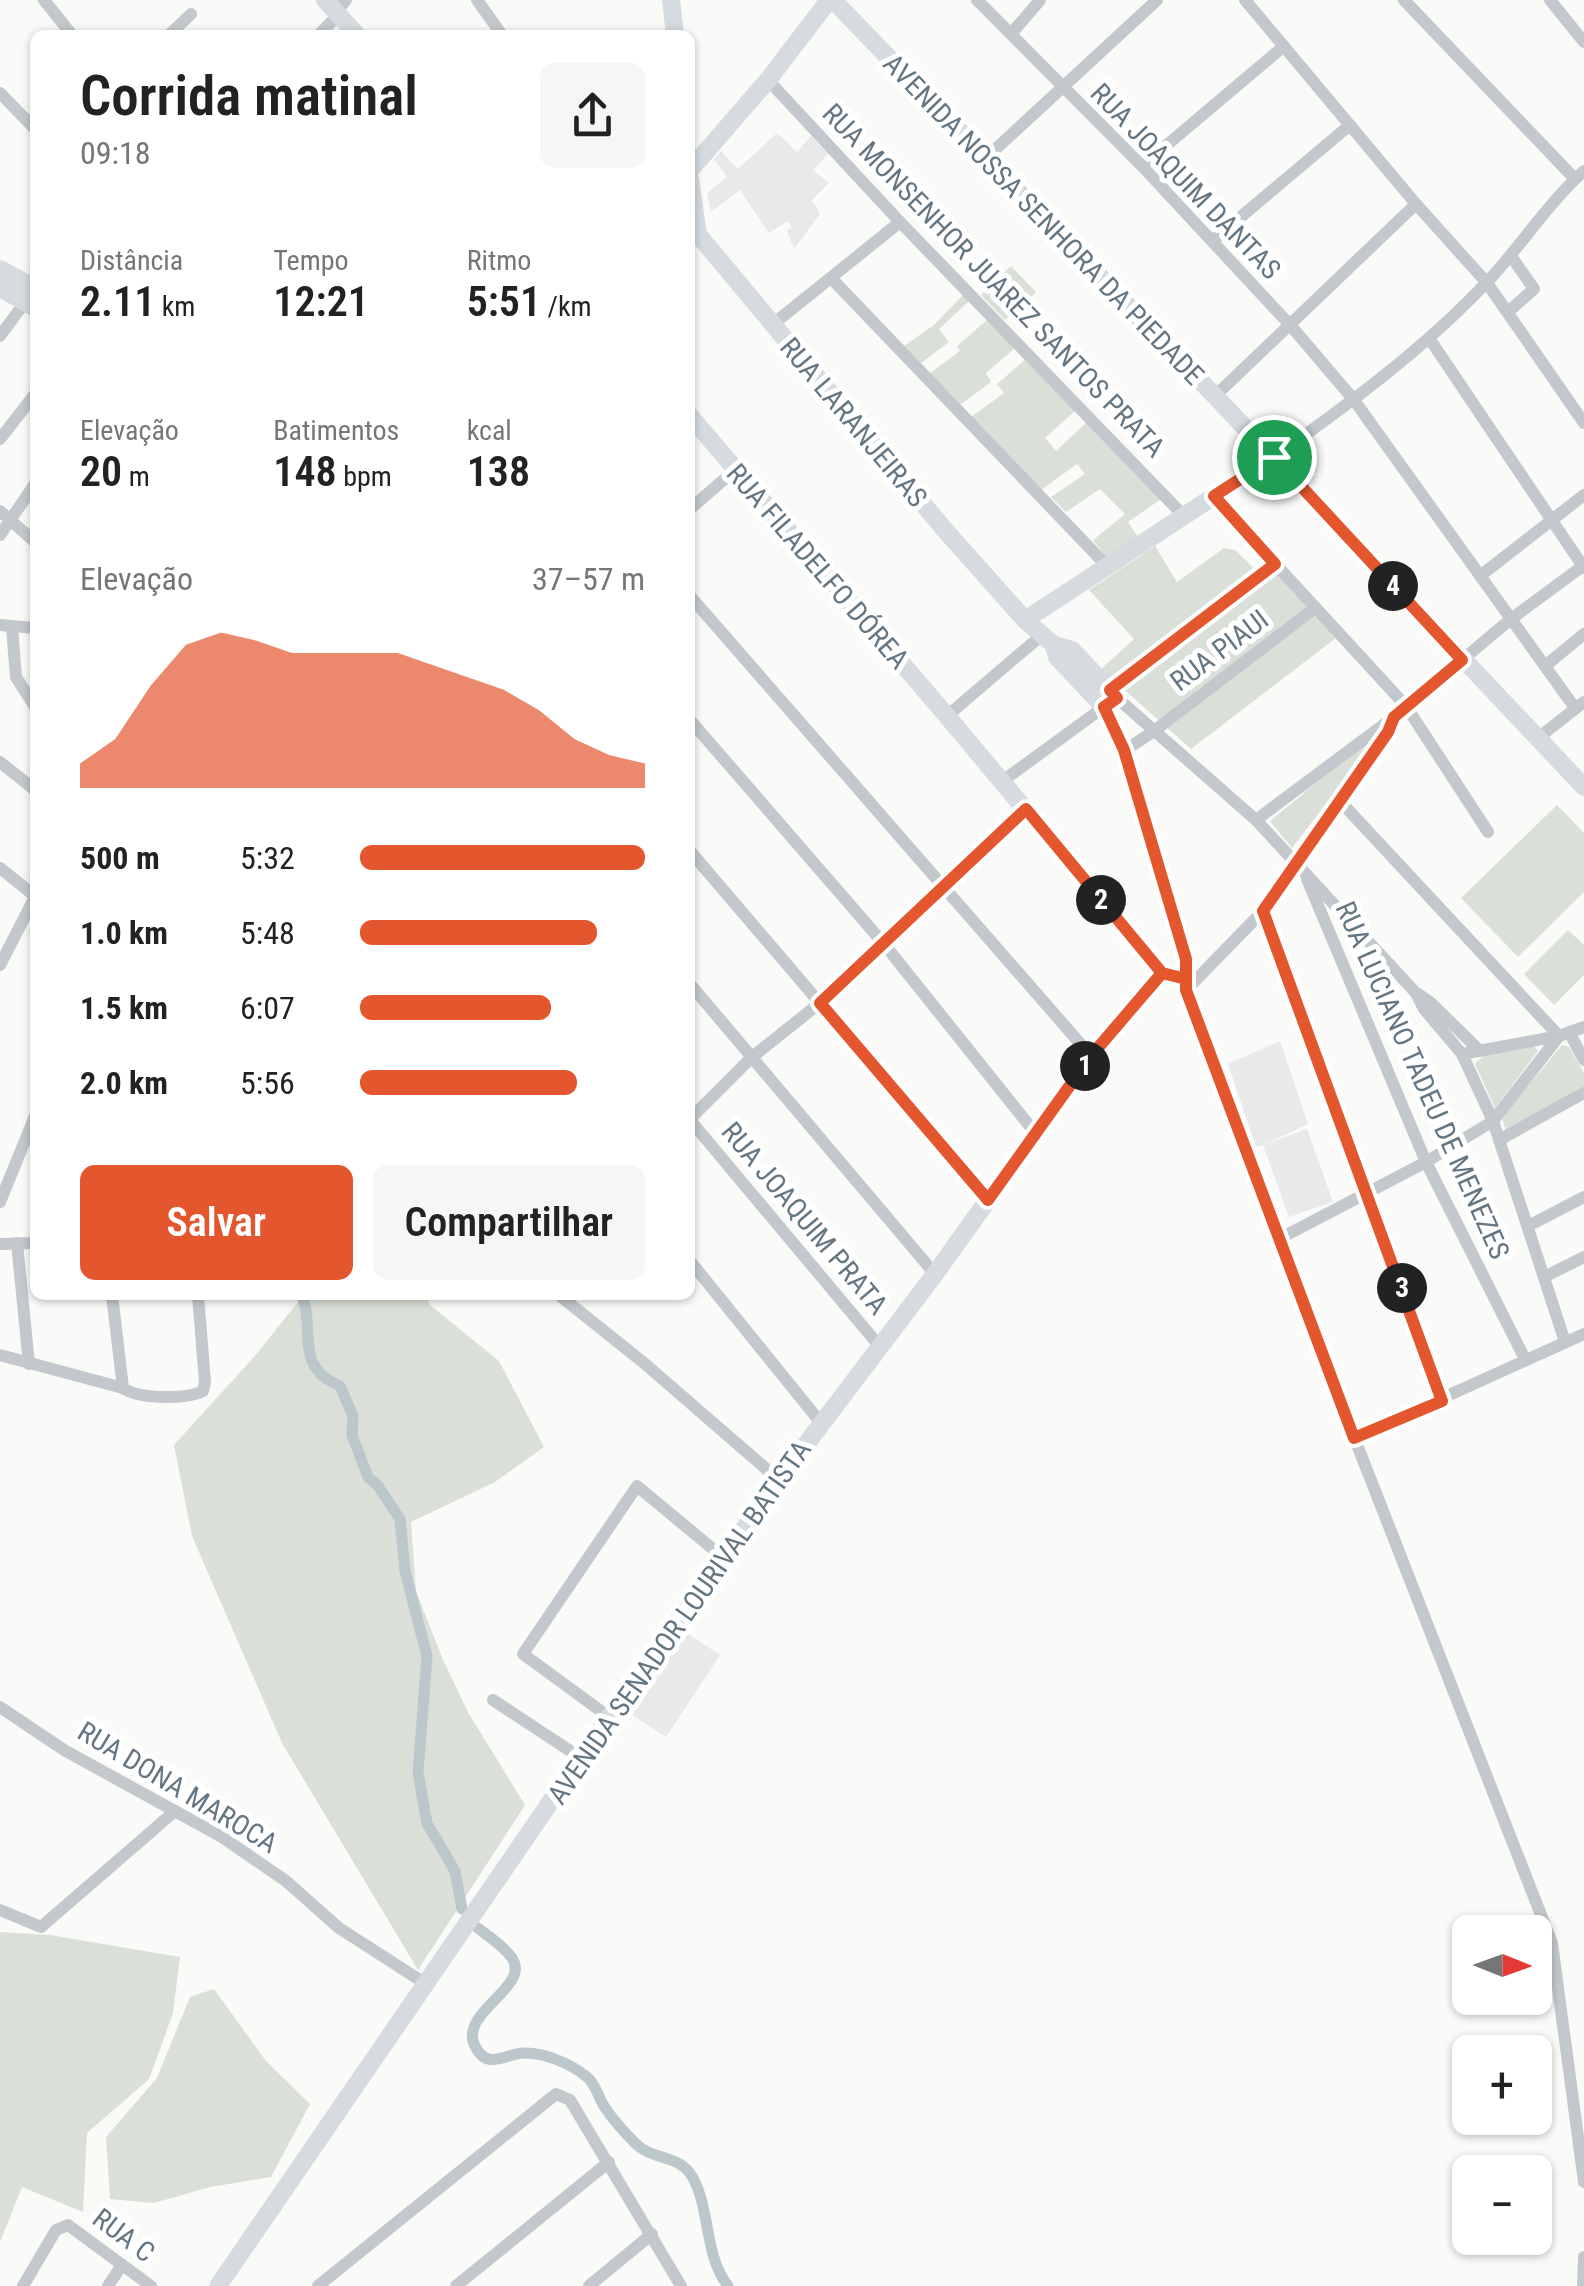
<!DOCTYPE html>
<html lang="pt">
<head>
<meta charset="utf-8">
<style>
	:root { --surface:#fff; --page:#f6f6f6; --text:#222; --muted:#767676; --accent:#e4572e }
	body { margin:0; font-family:"Roboto Condensed",sans-serif; background:var(--page); color:var(--text); height:100vh; display:flex; flex-direction:column; font-size:38px; white-space:nowrap }
	* { box-sizing:border-box; margin:0 }
	p { font-size:32px; color:var(--muted) }
	.icon { flex:none; width:55px; height:55px; fill:none; stroke:currentColor; stroke-width:2; stroke-linecap:round; stroke-linejoin:round }
	.map { position:relative; flex:1; overflow:hidden }
	.side { position:absolute; left:30px; top:30px; width:665px; height:1270px; display:flex; flex-direction:column; background:var(--surface); border-radius:15px; box-shadow:0 2px 8px #0004 }
	.side>* { flex:none }
	.needle { width:65px; rotate:91deg }
	.tools { position:absolute; left:1452px; top:1915px; display:grid; gap:20px }
	.tools a { display:grid; place-items:center; width:100px; height:100px; border-radius:15px; background:var(--surface); box-shadow:0 2px 8px #0004; font-size:50px }
	.pin { position:absolute; display:grid; place-items:center; width:85px; height:85px; color:#fff; margin:-42px; border:5px solid #fff; border-radius:50%; box-shadow:0 2px 10px #0007 }
	.km { position:absolute; width:50px; height:50px; margin:-25px; border-radius:50%; background:#222; color:#fff; font-size:28px; line-height:50px; text-align:center }
	.round { display:grid; place-items:center; flex:none; width:105px; height:105px; border-radius:15px; background:var(--page) }
	.summary { display:flex; align-items:center; justify-content:space-between; height:170px; padding:0 50px }
	h1 { font-size:55px; font-weight:600; line-height:75px }
	.figures { display:grid; grid-template-columns:repeat(3,1fr); gap:15px; height:170px; padding:10px 50px }
	.figures div { display:grid; align-content:center }
	.figures b { font-size:42px; font-weight:600 }
	.figures small { font-size:28px; font-weight:400 }
	.figures p { font-size:28px }
	.chart { height:280px; padding:20px 50px }
	.chart p { display:flex; justify-content:space-between }
	.chart svg { width:100%; height:180px; margin-top:10px; fill:var(--accent); opacity:.7 }
	.button { display:flex; gap:20px; margin-top:auto; padding:20px 50px }
	.button a { flex:1; height:115px; border-radius:15px; background:var(--accent); color:#fff; font-size:40px; font-weight:600; line-height:115px; text-align:center }
	.button a+a { background:var(--page); color:var(--text) }
	ul { padding:0 50px; list-style:none; font-size:32px }
	li { display:grid; grid-template-columns:160px 120px 1fr; align-items:center; height:75px }
	li i { height:25px; border-radius:12px; background:var(--accent) }
	.map>svg:first-child { display:block }
	.built { fill:#e8e9e9 }
	.green { fill:#dadfd7 }
	.lines { fill:none; stroke-linecap:round; stroke-linejoin:round }
	.canal { stroke:#bbc7cb; stroke-width:11 }
	.street { stroke:#c3c8cc; stroke-width:12 }
	.secondary { stroke:#d6dbdf; stroke-width:18 }
	.route-casing { stroke:#fff; stroke-width:20 }
	.route { stroke:#e4572e; stroke-width:12 }
	.labels { text-anchor:middle; stroke-width:10; stroke-linejoin:round; paint-order:stroke }
	.street-label { font-size:28px; fill:#657683; stroke:#fff }
</style>
</head>
<body>
<div class="map">
<svg width="1584" height="2286" viewBox="0 0 1584 2286">
	<rect width="100%" height="100%" fill="#fafaf8"/>
	<g class="built">
		<path d="M 777,133 L 797,152 L 811,136 L 828,154 L 813,170 L 829,183 L 812,200 L 820,214 L 794,249 L 787,231 L 792,227 L 788,221 L 769,233 L 740,190 L 711,212 L 707,193 L 727,177 L 714,159 L 721,151 L 738,169 Z"/>
		<path d="M 1280,1041 L 1308,1124 L 1263,1145 L 1307,1129 L 1333,1202 L 1289,1217 L 1263,1145 L 1256,1147 L 1228,1064 Z"/>
		<path d="M 682,1630 L 720,1655 L 666,1737 L 626,1711 Z"/>
	</g>
	<g class="green">
		<path d="M 1011,266 L 1036,292 L 1005,320 L 981,295 Z"/>
		<path d="M 963,295 L 969,301 L 939,329 L 949,342 L 921,363 L 904,346 L 934,325 Z"/>
		<path d="M 987,320 L 1015,348 L 986,373 L 991,382 L 961,404 L 929,374 L 960,351 L 957,346 Z"/>
		<path d="M 1026,359 L 1076,410 L 1045,438 L 1056,451 L 1087,422 L 1164,497 L 1128,522 L 1140,540 L 1110,562 L 1093,540 L 1125,514 L 1100,489 L 1066,512 L 1051,497 L 1085,474 L 1077,464 L 1041,490 L 971,417 L 1004,393 L 997,384 Z"/>
		<path d="M 1155,546 L 1177,582 L 1224,548 L 1235,550 L 1263,577 L 1274,568 L 1336,638 L 1191,749 L 1101,669 L 1134,639 L 1089,590 Z"/>
		<path d="M 1387,725 L 1292,848 L 1270,821 Z"/>
		<path d="M 1557,805 L 1584,833 L 1584,892 L 1518,957 L 1461,898 Z"/>
		<path d="M 1568,930 L 1584,945 L 1584,975 L 1554,1005 L 1524,974 Z"/>
		<path d="M 1562,1045 L 1569,1047 L 1584,1073 L 1584,1087 L 1506,1132 L 1502,1117 Z"/>
		<path d="M 1534,1046 L 1538,1051 L 1495,1108 L 1475,1064 L 1487,1053 Z"/>
		<path d="M 336,1295 L 425,1295 L 430,1305 L 499,1361 L 544,1447 L 495,1482 L 411,1522 L 416,1591 L 443,1660 L 469,1714 L 525,1805 L 418,1970 L 282,1743 L 192,1536 L 174,1445 L 254,1357 L 298,1302 Z"/>
		<path d="M 0,1932 L 50,1935 L 180,1957 L 173,2013 L 149,2079 L 87,2133 L 83,2212 L 22,2187 L 0,2242 Z"/>
		<path d="M 214,1989 L 266,2061 L 310,2104 L 271,2177 L 210,2187 L 154,2203 L 110,2199 L 106,2137 L 157,2078 L 190,1997 Z"/>
	</g>
	<g class="lines">
		<g class="canal">
			<path d="M 302,1295 C 316,1332 293,1366 340,1386 L 353,1416 L 352,1435 L 368,1477 L 378,1486 L 400,1519 L 405,1571 L 427,1656 L 418,1772 L 423,1801 L 427,1823 L 455,1871 L 462,1909"/>
			<path d="M 478,1928 C 489,1937 504,1946 512,1958 C 532,1988 455,2013 476,2048 C 488,2070 505,2054 523,2053 C 544,2052 571,2064 587,2077 C 597,2085 598,2099 606,2109 C 614,2121 626,2134 636,2144 C 654,2161 680,2154 693,2178 C 711,2212 704,2255 728,2286"/>
		</g>
		<g class="street">
			<path d="M 44,0 L 72,35"/>
			<path d="M 477,0 L 502,35"/>
			<path d="M 977,0 L 1142,166 L 1291,326 L 1354,400 L 1575,708"/>
			<path d="M 1245,0 L 1416,204 L 1487,283 L 1584,423"/>
			<path d="M 1404,0 L 1575,179"/>
			<path d="M 1550,0 L 1584,42"/>
			<path d="M 335,13 L 346,0"/>
			<path d="M 1011,34 L 1040,0"/>
			<path d="M 169,35 L 191,14"/>
			<path d="M 319,35 L 337,16"/>
			<path d="M 768,80 L 900,222 L 1183,515"/>
			<path d="M 0,93 L 35,129"/>
			<path d="M 986,158 L 1157,0"/>
			<path d="M 1142,166 L 1284,46"/>
			<path d="M 1212,241 L 1350,125"/>
			<path d="M 831,278 L 1108,567"/>
			<path d="M 1508,312 L 1534,289 L 1511,256"/>
			<path d="M 772,325 L 900,222"/>
			<path d="M 0,336 L 28,298"/>
			<path d="M 1429,338 L 1584,568"/>
			<path d="M 1215,396 L 1416,204"/>
			<path d="M 0,439 L 35,394"/>
			<path d="M 1274,457 C 1349,404 1424,349 1488,281 C 1521,246 1548,203 1584,171"/>
			<path d="M 1213,496 L 1406,706 L 1488,832"/>
			<path d="M 690,509 L 735,470"/>
			<path d="M 0,511 L 35,542"/>
			<path d="M 0,535 L 35,484"/>
			<path d="M 1480,576 L 1584,495"/>
			<path d="M 690,596 L 1091,1056"/>
			<path d="M 0,625 L 35,628"/>
			<path d="M 12,627 L 16,677 L 35,707"/>
			<path d="M 1545,666 L 1584,634"/>
			<path d="M 1111,691 L 1275,563"/>
			<path d="M 1117,698 L 1256,820"/>
			<path d="M 947,716 L 1042,635"/>
			<path d="M 690,720 L 884,944 L 1037,1135"/>
			<path d="M 1538,738 L 1584,702"/>
			<path d="M 1124,751 L 1154,731 L 1315,608"/>
			<path d="M 0,762 L 35,790"/>
			<path d="M 1001,782 L 1104,707"/>
			<path d="M 1339,800 L 1559,1036"/>
			<path d="M 690,851 L 988,1200"/>
			<path d="M 0,868 L 35,896"/>
			<path d="M 1307,879 L 1426,1162 L 1525,1359"/>
			<path d="M 1263,911 L 1442,1401"/>
			<path d="M 0,965 L 35,897"/>
			<path d="M 1186,979 L 1186,990 L 1277,1240 L 1552,1943 L 1584,2182"/>
			<path d="M 690,984 L 935,1274"/>
			<path d="M 1186,990 L 1263,911 L 1388,732 L 1393,719"/>
			<path d="M 1418,994 L 1431,1003 L 1480,1051"/>
			<path d="M 1569,1032 L 1584,1060"/>
			<path d="M 1462,1054 L 1559,1036 L 1584,1027"/>
			<path d="M 690,1119 L 752,1057 L 820,1003 L 1026,809"/>
			<path d="M 690,1120 L 881,1348"/>
			<path d="M 1499,1140 L 1584,1093"/>
			<path d="M 0,1202 L 35,1116"/>
			<path d="M 1528,1226 L 1584,1197"/>
			<path d="M 1277,1240 L 1426,1162 L 1493,1121 L 1559,1036"/>
			<path d="M 17,1243 L 29,1364"/>
			<path d="M 0,1244 L 35,1243"/>
			<path d="M 690,1261 L 821,1423"/>
			<path d="M 1544,1277 L 1584,1257"/>
			<path d="M 112,1295 L 123,1388 C 138,1399 186,1400 203,1391 L 205,1382 L 198,1295"/>
			<path d="M 559,1295 L 644,1363 L 779,1480"/>
			<path d="M 1565,1342 L 1493,1121 L 1462,1054 L 1424,1009 L 1416,993 L 1256,820 L 1394,717 L 1511,619 L 1584,565"/>
			<path d="M 0,1355 L 123,1388"/>
			<path d="M 1354,1438 L 1584,1334"/>
			<path d="M 493,1700 L 581,1758"/>
			<path d="M 0,1707 L 64,1750 L 222,1837 L 286,1881 L 339,1928 L 426,1984"/>
			<path d="M 609,1717 L 523,1654 L 637,1486 L 719,1554"/>
			<path d="M 0,1910 L 41,1927 L 175,1811"/>
			<path d="M 23,2286 L 56,2230 L 68,2225 L 151,2286"/>
			<path d="M 108,2286 L 122,2265"/>
			<path d="M 318,2286 L 556,2094 L 570,2100 L 681,2286"/>
			<path d="M 456,2286 L 609,2162"/>
			<path d="M 589,2286 L 652,2234"/>
			<path d="M 1583,2286 L 1584,2257"/>
		</g>
		<g class="secondary">
			<path d="M 325,0 L 357,35"/>
			<path d="M 671,0 L 675,35"/>
			<path d="M 833,0 L 1215,396 L 1584,787"/>
			<path d="M 690,170 L 768,80 L 829,0"/>
			<path d="M 690,179 L 698,235"/>
			<path d="M 690,225 L 944,529 L 1025,620 L 1054,645 L 1057,657 L 1104,707 L 1124,751 L 1187,959 L 1186,979 L 1162,973"/>
			<path d="M 0,269 L 35,288"/>
			<path d="M 0,288 L 35,308"/>
			<path d="M 690,416 L 947,716 L 1162,973"/>
			<path d="M 1025,620 L 1274,457"/>
			<path d="M 1054,645 L 1072,650 L 1117,698 L 1104,707"/>
			<path d="M 218,2286 L 604,1724 L 779,1480 L 935,1274 L 1091,1056 L 1162,973"/>
		</g>
	</g>
	<g class="lines">
		<defs>
			<path id="route" d="M 1274,457 L 1214,496 L 1275,564 L 1110,690 L 1117,698 L 1104,707 L 1124,750 L 1186,959 L 1186,979 L 1162,973 L 1091,1056 L 988,1200 L 820,1003 L 1026,809 L 1162,973 L 1186,979 L 1186,990 L 1354,1438 L 1442,1401 L 1263,911 L 1388,732 L 1394,717 L 1462,660 L 1274,457"/>
		</defs>
		<use href="#route" class="route-casing"/>
		<use href="#route" class="route"/>
	</g>
	<g class="labels">
		<g class="street-label">
			<text transform="translate(1186 181) rotate(46)" y="10">RUA JOAQUIM DANTAS</text>
			<text transform="translate(1044 219) rotate(46)" y="10">AVENIDA NOSSA SENHORA DA PIEDADE</text>
			<text transform="translate(994 280) rotate(46)" y="10">RUA MONSENHOR JUAREZ SANTOS PRATA</text>
			<text transform="translate(854 422) rotate(50)" y="10">RUA LARANJEIRAS</text>
			<text transform="translate(818 566) rotate(49)" y="10">RUA FILADELFO DÓREA</text>
			<text transform="translate(1219 650) rotate(-37)" y="10">RUA PIAUI</text>
			<text transform="translate(1423 1080) rotate(66)" y="10">RUA LUCIANO TADEU DE MENEZES</text>
			<text transform="translate(805 1218) rotate(50)" y="10">RUA JOAQUIM PRATA</text>
			<text transform="translate(679 1622) rotate(-55)" y="10">AVENIDA SENADOR LOURIVAL BATISTA</text>
			<text transform="translate(178 1787) rotate(31)" y="10">RUA DONA MAROCA</text>
			<text transform="translate(124 2235) rotate(37)" y="10">RUA C</text>
		</g>
	</g>
</svg>
<div class="tools">
<a><svg class="needle" viewBox="-14 -14 28 28"><path d="M0-13l5 13h-10z" fill="#e53935"/><path d="M0 13l5-13h-10z" fill="#767676"/></svg></a>
<a>+</a>
<a>−</a>
</div>
<div class="pin" style="left:1274px;top:457px;background:#1e9e55"><svg class="icon" aria-label="arrive" viewBox="0 0 24 24"><path d="M6 21V4h12l-3 4 3 4H6"/></svg></div>
<b class="km" style="left:1085px;top:1066px">1</b>
<b class="km" style="left:1101px;top:900px">2</b>
<b class="km" style="left:1402px;top:1288px">3</b>
<b class="km" style="left:1393px;top:586px">4</b>
<section class="side">
<div class="summary"><div><h1>Corrida matinal</h1><p>09:18</p></div><a class="round"><svg class="icon" aria-label="share" viewBox="0 0 24 24"><path d="M12 15V3M7 8l5-5 5 5M5 13v7h14v-7"/></svg></a></div>
<div class="figures">
<div><p>Distância</p><b>2.11<small> km</small></b></div>
<div><p>Tempo</p><b>12:21</b></div>
<div><p>Ritmo</p><b>5:51<small> /km</small></b></div>
</div>
<div class="figures">
<div><p>Elevação</p><b>20<small> m</small></b></div>
<div><p>Batimentos</p><b>148<small> bpm</small></b></div>
<div><p>kcal</p><b>138</b></div>
</div>
<div class="chart"><p><span>Elevação</span>37–57 m</p>
<svg viewBox="0 0 160 44" preserveAspectRatio="none"><path d="M0 44V38L10 32L20 19L30 9L40 6L50 8L60 11L70 11L80 11L90 11L100 14L110 17L120 20L130 25L140 32L150 36L160 38V44z"/></svg>
</div>
<ul>
<li><b>500 m</b>5:32<i style="width:100%"></i></li>
<li><b>1.0 km</b>5:48<i style="width:83%"></i></li>
<li><b>1.5 km</b>6:07<i style="width:67%"></i></li>
<li><b>2.0 km</b>5:56<i style="width:76%"></i></li>
</ul>
<div class="button"><a>Salvar</a><a>Compartilhar</a></div>
</section>
</div>
</body>
</html>
